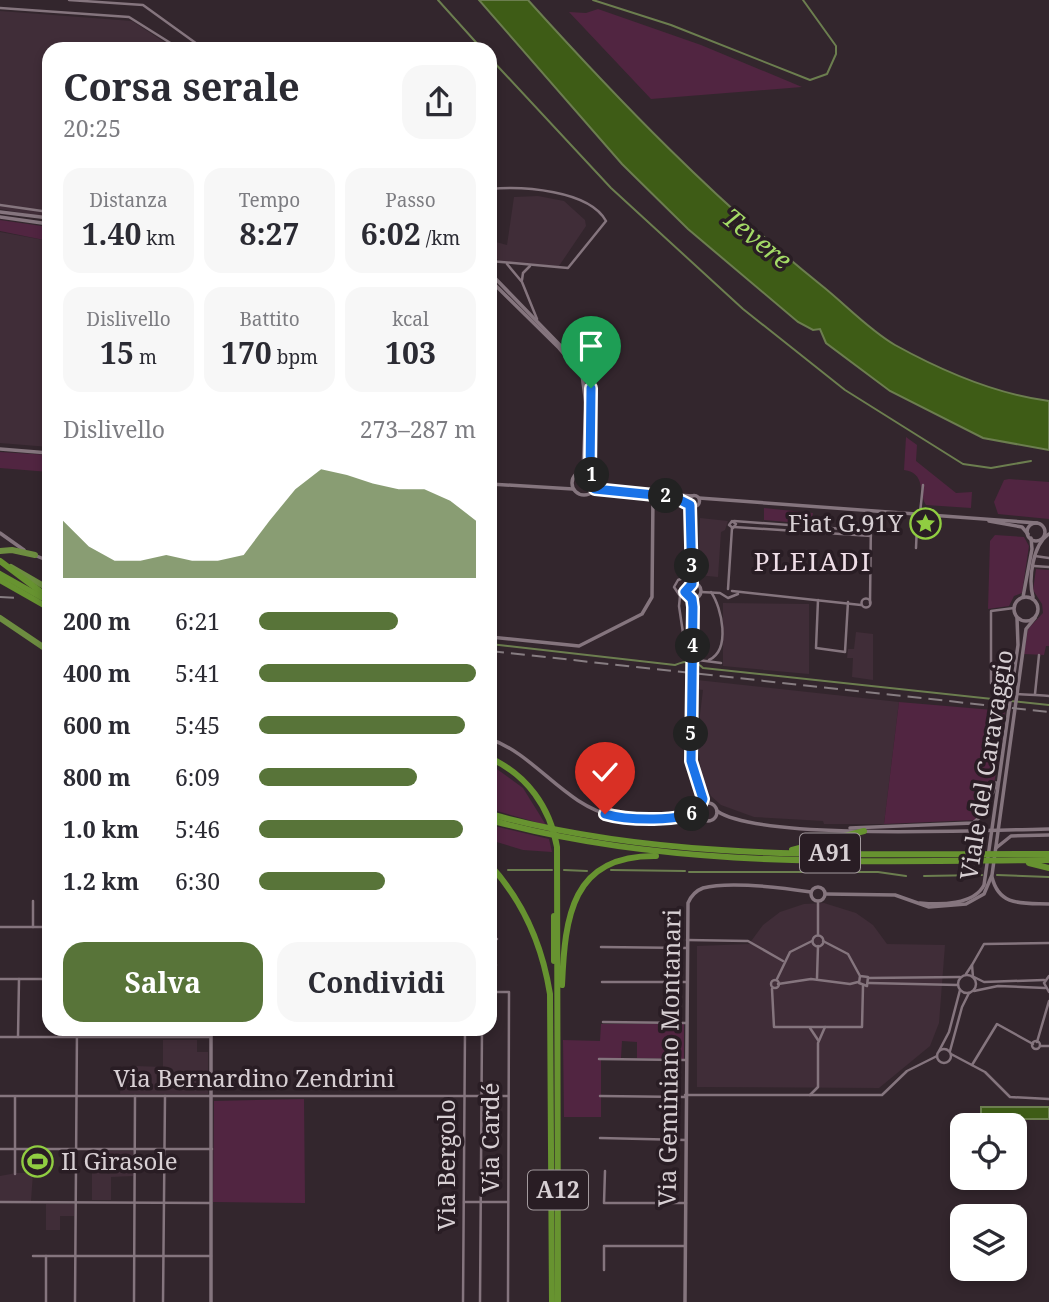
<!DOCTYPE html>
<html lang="it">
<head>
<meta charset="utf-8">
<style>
	:root { --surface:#fff; --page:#f7f7f7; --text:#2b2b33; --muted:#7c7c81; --accent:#587439 }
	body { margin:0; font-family:"Noto Serif",serif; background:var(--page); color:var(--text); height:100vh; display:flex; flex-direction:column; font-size:26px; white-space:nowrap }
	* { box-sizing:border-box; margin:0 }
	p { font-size:23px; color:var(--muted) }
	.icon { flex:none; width:38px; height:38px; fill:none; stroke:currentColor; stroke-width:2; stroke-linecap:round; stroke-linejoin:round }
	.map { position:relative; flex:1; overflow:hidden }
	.panel { position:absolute; left:42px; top:42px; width:455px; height:994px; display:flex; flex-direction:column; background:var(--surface); border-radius:21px; box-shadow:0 4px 10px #0003 }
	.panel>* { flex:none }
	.tools { position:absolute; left:950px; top:1113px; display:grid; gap:14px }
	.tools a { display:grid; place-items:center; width:77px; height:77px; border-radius:14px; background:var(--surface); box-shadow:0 4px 10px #0003; font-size:35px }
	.pin { position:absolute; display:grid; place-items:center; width:60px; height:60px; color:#fff; margin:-72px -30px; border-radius:50% 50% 50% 0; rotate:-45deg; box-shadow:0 0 7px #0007 }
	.pin .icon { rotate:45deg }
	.km { position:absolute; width:35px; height:35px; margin:-18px; border-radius:50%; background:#222; color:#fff; font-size:19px; line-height:35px; text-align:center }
	.round { display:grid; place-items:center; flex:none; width:74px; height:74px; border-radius:21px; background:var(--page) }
	.summary { display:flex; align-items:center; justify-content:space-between; height:119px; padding:0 21px }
	h1 { font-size:38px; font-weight:700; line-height:52px }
	.stats { display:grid; grid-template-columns:repeat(3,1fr); gap:10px; height:119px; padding:7px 21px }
	.stats div { display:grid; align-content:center; border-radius:18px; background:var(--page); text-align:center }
	.stats b { font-size:30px; font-weight:700 }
	.stats small { font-size:19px; font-weight:400 }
	.stats p { font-size:19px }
	.chart { height:196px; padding:14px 21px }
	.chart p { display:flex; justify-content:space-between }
	.chart svg { width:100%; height:126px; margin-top:7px; fill:var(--accent); opacity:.7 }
	.action { display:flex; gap:14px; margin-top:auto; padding:14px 21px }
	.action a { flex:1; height:80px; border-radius:21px; background:var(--accent); color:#fff; font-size:28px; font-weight:700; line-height:80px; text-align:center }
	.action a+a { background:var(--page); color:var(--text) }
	ul { padding:0 21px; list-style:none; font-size:23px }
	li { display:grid; grid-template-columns:112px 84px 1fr; align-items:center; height:52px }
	li i { height:18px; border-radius:9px; background:var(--accent) }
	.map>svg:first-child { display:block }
	.built { fill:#402d38 }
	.green { fill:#512541 }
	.water { fill:#3e5c16; stroke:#6c7e4f; stroke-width:2 }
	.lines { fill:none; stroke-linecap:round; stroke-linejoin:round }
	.stream { stroke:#6c7e4f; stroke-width:2 }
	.minor { stroke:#85757e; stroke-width:2.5 }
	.tertiary { stroke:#85757e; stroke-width:3.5 }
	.trunk { stroke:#6d8d40; stroke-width:6 }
	.motorway { stroke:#679330; stroke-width:6 }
	.rail { stroke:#877d82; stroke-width:2; stroke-dasharray:14 7; stroke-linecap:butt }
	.route-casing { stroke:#fff; stroke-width:14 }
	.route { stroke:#1a73e8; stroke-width:9 }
	.labels { text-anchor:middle; stroke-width:7; stroke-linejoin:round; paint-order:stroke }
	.shield { fill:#291d24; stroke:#a39a9e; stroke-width:2 }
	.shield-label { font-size:23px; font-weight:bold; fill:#d7cfd3 }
	.poi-label { font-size:24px; fill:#d7cfd3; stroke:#291d24; text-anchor:end }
	.street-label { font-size:24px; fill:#d7cfd3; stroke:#291d24 }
	.water-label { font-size:26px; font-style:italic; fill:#a3da66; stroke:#291d24 }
	.neighbourhood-label { font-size:26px; letter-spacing:2px; fill:#efdee7; stroke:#291d24 }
</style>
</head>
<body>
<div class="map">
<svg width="1049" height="1302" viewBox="0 0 1049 1302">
	<rect width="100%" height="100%" fill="#33262d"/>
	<g class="built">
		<path d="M 0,11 L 132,21 L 175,49 L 49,49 L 49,218 L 0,209 Z"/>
		<path d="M 538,196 L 564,201 L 585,220 L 586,226 L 559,266 L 500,262 L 490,251 L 490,199 L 492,241 L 507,245 L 514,197 Z"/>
		<path d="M 0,232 L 49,241 L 49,447 L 0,443 Z"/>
		<path d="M 700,518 L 728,521 L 725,530 L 721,532 L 718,577 L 697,575 Z"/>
		<path d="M 723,603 L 809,604 L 809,674 L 723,666 Z"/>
		<path d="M 856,632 L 873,634 L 873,680 L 852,677 L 853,658 L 847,658 L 848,649 L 854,649 Z"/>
		<path d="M 697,680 L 899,702 L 884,824 L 824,824 L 823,821 L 754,817 L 721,805 L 711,796 L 702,778 L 697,739 L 703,690 L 696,689 Z"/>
		<path d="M 824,903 L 856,913 L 873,925 L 887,944 L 945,945 L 939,1023 L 930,1046 L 879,1088 L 697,1087 L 697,946 L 749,944 L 763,925 L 780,912 L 804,904 Z"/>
		<path d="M 163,1040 L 197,1040 L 197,1052 L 208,1052 L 208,1094 L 120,1094 L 121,1080 L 135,1081 L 135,1066 L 163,1067 Z"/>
		<path d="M 92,1151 L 133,1151 L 133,1176 L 111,1177 L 111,1200 L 92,1200 Z"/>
		<path d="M 16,1173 L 33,1173 L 31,1201 L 0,1201 L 0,1176 Z"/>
		<path d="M 46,1204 L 74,1204 L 74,1216 L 60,1216 L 60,1230 L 46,1230 Z"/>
	</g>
	<g class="green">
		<path d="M 598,9 L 701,45 L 802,87 L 651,99 L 569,12 L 586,13 Z"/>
		<path d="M 0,220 L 49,227 L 49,241 L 0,231 Z"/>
		<path d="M 906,437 L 917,445 L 916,461 L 956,493 L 972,492 L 971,508 L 926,505 C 918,492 926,473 904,470 Z"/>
		<path d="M 0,452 L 49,455 L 49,472 L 0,468 Z"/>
		<path d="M 1009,479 L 1049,482 L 1049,519 L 998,514 L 994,502 L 1004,480 Z"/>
		<path d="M 764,508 L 813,513 L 811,524 L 764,520 Z"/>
		<path d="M 995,535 L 1024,537 L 1029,546 L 1022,593 L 1014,596 L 1009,606 L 988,609 L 990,541 Z"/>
		<path d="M 1036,569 L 1049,570 L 1049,646 L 1046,646 L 1044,655 L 1024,654 L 1028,629 L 1043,613 L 1042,604 L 1033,590 Z"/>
		<path d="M 899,702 L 1005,711 C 1002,737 996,805 976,820 L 884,824 Z"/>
		<path d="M 490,764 L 523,788 L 546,825 L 490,809 Z"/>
		<path d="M 490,825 L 549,839 L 552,852 L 523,850 L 490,840 Z"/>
		<path d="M 601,1024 L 684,1024 L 684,1059 L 637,1058 L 637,1042 L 622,1041 L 621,1058 L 601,1059 L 601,1117 L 564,1117 L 563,1040 L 600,1041 Z"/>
		<path d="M 304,1099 L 305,1203 L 213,1202 L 214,1101 Z"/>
	</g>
	<g class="water">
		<path d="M 479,0 L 528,0 C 620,102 714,199 821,285 C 845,304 869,330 895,345 C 942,371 995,394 1049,401 L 1049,450 L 983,438 L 890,391 L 826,343 L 820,329 L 813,330 L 798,322 L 688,229 L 622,164 Z"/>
		<path d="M 981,1107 L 1049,1107 L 1049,1119 L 1003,1119 L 994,1115 L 990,1118 L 989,1125 L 981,1125 Z"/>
	</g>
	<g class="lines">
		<g class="stream">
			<path d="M 438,0 L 482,49"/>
			<path d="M 593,0 L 671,25 L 810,80 L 827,74 L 836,54 L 836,46 L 803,0"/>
			<path d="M 490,58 L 611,188 L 743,309 L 845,390 L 963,464 L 991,468 L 1031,461"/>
			<path d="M 490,644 L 675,665 C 686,661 694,659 703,668 L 1049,705"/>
			<path d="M 508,870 L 552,870"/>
			<path d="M 564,870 L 587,871"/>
			<path d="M 611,870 L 685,871"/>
			<path d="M 689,872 L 878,872 L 906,876"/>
			<path d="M 997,875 L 1049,877"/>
			<path d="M 924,876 L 982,875"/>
		</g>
		<g class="minor">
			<path d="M 69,0 L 143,5 L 204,49"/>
			<path d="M 0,8 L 129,17 L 180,49"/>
			<path d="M 490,189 C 522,186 589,190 606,221 L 568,268 L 490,261"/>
			<path d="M 0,205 L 49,212"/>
			<path d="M 507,264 L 522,282 L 537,319"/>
			<path d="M 522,280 L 523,273 L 530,266"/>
			<path d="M 865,511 L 871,518 L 870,603"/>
			<path d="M 920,513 L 923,485"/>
			<path d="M 732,521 L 736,524 L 733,528 L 729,525 Z"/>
			<path d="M 734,521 L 871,531"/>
			<path d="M 734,527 L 871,536"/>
			<path d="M 916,548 L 917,525"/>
			<path d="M 1035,556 L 1049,558"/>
			<path d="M 1034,566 L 1049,567"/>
			<path d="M 691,575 L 678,580 L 674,587 L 680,596 L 679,606 L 686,653 L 698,660 L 721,663"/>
			<path d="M 686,576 L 687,541 L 692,533"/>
			<path d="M 728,589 L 732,528"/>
			<path d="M 732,591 L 861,605"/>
			<path d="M 701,592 L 720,593 L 728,598 L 738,594"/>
			<circle cx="866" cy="603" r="4.5"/>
			<path d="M 818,600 L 816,648 L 845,652 L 848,602"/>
			<path d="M 1014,608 L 991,611 L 991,683 C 1001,697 1033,694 1049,696"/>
			<path d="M 709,660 C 731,650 722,608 711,592"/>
			<path d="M 1035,694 L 1039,655"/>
			<path d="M 33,901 L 33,927"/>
			<path d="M 0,927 L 49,927"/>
			<path d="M 818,935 L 818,901"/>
			<circle cx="818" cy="941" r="5.5"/>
			<path d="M 490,939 L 497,939"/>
			<path d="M 687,940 L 748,941 L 783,961"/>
			<path d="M 823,941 L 848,954 L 860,976 L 859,983 L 867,986 L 868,977 L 860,976"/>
			<path d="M 601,947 L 687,948"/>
			<path d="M 972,965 L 984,944 L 1049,943"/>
			<path d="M 490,966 L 496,965"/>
			<path d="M 966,974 L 972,965 L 973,977"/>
			<circle cx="967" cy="984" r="9"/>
			<path d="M 1049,976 L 1044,983 L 1049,992"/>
			<path d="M 974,977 L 984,982 L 1044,980"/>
			<path d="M 817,978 L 818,946"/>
			<path d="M 869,978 L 960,977"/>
			<path d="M 0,979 L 49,979"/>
			<path d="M 777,979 L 790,952 L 812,941"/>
			<circle cx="775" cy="984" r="4"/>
			<path d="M 602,982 L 687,982"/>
			<path d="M 869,983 L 958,985"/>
			<path d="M 778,984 L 811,979 L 850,984 L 858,982"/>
			<path d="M 772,989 L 774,1027 L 862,1027 L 863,986"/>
			<path d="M 974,991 L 998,986 L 1045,988"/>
			<path d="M 490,992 L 509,992 L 508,1302"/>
			<path d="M 603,1022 L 687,1023"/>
			<path d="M 810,1028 L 818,1040"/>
			<path d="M 0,1037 L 211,1037"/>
			<path d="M 18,1037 L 19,979"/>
			<circle cx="1036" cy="1045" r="4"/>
			<path d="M 1037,1042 L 1049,1001"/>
			<path d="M 1040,1046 L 1049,1046"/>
			<circle cx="944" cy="1056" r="7"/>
			<path d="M 939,1051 L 949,1032 L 960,990"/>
			<path d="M 950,1051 L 962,1007 L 969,993"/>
			<path d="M 951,1054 L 985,1072 L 1010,1097 L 1049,1099"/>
			<path d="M 599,1059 L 685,1060"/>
			<path d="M 972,1065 L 997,1024 L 1033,1044"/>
			<path d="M 685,1095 L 882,1095 L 907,1071 L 937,1056"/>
			<path d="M 810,1095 L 818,1087 L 818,1043 L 825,1027"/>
			<path d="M 0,1096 L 508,1096"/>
			<path d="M 600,1096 L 685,1097"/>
			<path d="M 600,1138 L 686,1140"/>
			<path d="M 0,1149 L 212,1149"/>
			<path d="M 605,1171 L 604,1203 L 686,1203"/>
			<path d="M 15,1174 L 15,1097"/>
			<path d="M 0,1202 L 211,1203"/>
			<path d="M 464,1202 L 508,1202"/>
			<path d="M 33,1256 L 211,1256"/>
			<path d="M 604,1270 L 604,1246 L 685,1246"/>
			<path d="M 46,1302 L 46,1256"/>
			<path d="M 75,1302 L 77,1029"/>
			<path d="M 134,1302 L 135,1096"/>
			<path d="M 163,1302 L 165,1096"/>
			<path d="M 463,1302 L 465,1029"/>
			<path d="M 480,1302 L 482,1029"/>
		</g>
		<g class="tertiary">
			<path d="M 0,212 L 49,218"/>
			<path d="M 0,217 L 49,224"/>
			<path d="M 490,273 L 586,372 L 591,391 L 591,474"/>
			<path d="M 490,280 L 559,348 L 582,375 L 586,404 L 583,471"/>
			<path d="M 0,449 L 49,453"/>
			<circle cx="584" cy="483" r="12"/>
			<path d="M 490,484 L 573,489"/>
			<path d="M 595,489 L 692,496"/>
			<circle cx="694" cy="501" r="5.5"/>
			<path d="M 699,498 L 1037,523"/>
			<path d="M 690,505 L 692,584"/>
			<path d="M 989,521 L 1022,527 L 1028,534"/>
			<circle cx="1036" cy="532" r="9"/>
			<path d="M 0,533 L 24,550"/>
			<path d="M 34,555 L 49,561"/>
			<circle cx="693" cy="591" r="8"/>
			<circle cx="1026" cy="609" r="12"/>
			<path d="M 1023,597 L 1032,549 L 1031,538"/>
			<path d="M 1033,597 C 1028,579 1033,544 1049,534"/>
			<path d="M 692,599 L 691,761 L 702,805"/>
			<path d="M 490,637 L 579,646 L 642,614 L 652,597 L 653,495"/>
			<path d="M 490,739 C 536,755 565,806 614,816 C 628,819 643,818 658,818 C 672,817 688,819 699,809"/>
			<circle cx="708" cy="812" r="9"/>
			<path d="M 717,811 C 760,841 986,830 1049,829"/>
			<path d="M 850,828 L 973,823 L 986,812 L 996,783"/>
			<path d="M 996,848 L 1011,836 L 1049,835"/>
			<path d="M 992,877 C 999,907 1023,903 1049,904"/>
			<circle cx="818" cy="894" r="7"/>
			<path d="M 826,894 L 895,895 L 929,907 L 966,904 L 984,894 L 992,875 L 1026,629 L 1035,618"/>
			<path d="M 920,903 C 940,905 974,905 984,885 L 1018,645 L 1017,618"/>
			<path d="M 211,1302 L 211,1029"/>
			<path d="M 685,1302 L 688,903 C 691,896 695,891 703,888 C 729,881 784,888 811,892"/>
		</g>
		<g class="trunk">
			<path d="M 0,551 L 12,550 L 35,555"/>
			<path d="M 11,567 L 49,589"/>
			<path d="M 0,618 L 49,651"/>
		</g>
		<g class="motorway">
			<path d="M 0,561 L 49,598"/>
			<path d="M 0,574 L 41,597"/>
			<path d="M 0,580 L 49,608"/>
			<path d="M 490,758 C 527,775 550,807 557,847 L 558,1302"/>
			<path d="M 490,814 C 672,864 862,853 1049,854"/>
			<path d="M 490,820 C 672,870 862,861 1049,860"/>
			<path d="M 792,850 L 864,831"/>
			<path d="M 1029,863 L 1049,868"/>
			<path d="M 490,865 C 524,902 542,944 550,994 L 552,1302"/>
			<path d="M 554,916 L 554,961"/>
			<path d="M 562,985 C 565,917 571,855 656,856"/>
		</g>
		<g class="rail">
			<path d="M 0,597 L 17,598"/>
			<path d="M 490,651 L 1049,712"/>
		</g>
	</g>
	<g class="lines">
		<defs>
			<path id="route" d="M 591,388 L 590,474 L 595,479 L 595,489 L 674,497 L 690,505 L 692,584 L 685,592 L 692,599 L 693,607 L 691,761 L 703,799 L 699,809 C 684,823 625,820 605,814"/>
		</defs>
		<use href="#route" class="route-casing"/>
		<use href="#route" class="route"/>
	</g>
	<defs>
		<symbol id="sight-ring" viewBox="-11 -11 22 22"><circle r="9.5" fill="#291d24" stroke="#90cd41" stroke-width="1.5"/><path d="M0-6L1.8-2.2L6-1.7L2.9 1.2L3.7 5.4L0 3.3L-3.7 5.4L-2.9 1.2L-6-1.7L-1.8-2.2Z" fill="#90cd41"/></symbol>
		<symbol id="stadium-ring" viewBox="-11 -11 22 22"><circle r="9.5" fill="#291d24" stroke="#90cd41" stroke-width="1.5"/><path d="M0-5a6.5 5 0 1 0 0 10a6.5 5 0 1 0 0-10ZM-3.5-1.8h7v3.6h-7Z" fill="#90cd41"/></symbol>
	</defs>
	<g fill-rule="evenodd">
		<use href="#sight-ring" x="908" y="506" width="35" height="35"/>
		<use href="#stadium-ring" x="20" y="1144" width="35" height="35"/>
	</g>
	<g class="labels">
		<g class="shield">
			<rect x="800" y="833.5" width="60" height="39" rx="5"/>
			<rect x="528" y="1170.5" width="60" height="39" rx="5"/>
		</g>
		<g class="shield-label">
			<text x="830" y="861">A91</text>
			<text x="558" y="1198">A12</text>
		</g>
		<g class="poi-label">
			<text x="903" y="532">Fiat G.91Y</text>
			<text x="61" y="1170" text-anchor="start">Il Girasole</text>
		</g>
		<g class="street-label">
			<text transform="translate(987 765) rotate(-81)" y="8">Viale del Caravaggio</text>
			<text transform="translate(670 1058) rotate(-89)" y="8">Via Geminiano Montanari</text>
			<text x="254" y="1087">Via Bernardino Zendrini</text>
			<text transform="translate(491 1138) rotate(-90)" y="8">Via Cardé</text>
			<text transform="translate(447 1165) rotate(-90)" y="8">Via Bergolo</text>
		</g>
		<g class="water-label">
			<text transform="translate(757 239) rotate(39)" y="9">Tevere</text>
		</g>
		<g class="neighbourhood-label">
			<text x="813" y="571">PLEIADI</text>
		</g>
	</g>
</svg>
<div class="tools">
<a><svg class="icon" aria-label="locate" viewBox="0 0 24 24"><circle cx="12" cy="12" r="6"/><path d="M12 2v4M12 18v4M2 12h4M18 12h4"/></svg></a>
<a><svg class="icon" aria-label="layers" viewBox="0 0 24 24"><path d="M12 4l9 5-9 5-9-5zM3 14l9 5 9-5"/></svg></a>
</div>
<div class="pin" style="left:591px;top:388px;background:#1e9e55"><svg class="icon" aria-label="arrive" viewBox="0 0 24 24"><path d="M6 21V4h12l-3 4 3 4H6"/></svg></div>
<div class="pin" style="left:605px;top:814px;background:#d93025"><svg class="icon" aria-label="check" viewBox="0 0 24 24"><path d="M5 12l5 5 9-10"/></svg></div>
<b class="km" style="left:592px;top:475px">1</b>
<b class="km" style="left:666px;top:496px">2</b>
<b class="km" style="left:692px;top:566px">3</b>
<b class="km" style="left:693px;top:646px">4</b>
<b class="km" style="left:691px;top:734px">5</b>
<b class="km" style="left:692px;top:814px">6</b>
<section class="panel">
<div class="summary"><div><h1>Corsa serale</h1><p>20:25</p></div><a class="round"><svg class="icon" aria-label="share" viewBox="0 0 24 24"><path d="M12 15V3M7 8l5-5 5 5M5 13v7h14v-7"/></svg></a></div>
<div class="stats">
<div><p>Distanza</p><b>1.40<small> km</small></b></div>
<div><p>Tempo</p><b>8:27</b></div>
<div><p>Passo</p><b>6:02<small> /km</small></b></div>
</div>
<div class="stats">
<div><p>Dislivello</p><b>15<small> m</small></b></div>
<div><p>Battito</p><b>170<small> bpm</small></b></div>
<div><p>kcal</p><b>103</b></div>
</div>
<div class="chart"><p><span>Dislivello</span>273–287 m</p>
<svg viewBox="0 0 160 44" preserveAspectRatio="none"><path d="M0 44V24L10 33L20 38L30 38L40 36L50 38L60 38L70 36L80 24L90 13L100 6L110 8L120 11L130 13L140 13L150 17L160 24V44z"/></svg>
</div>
<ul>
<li><b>200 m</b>6:21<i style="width:64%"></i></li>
<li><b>400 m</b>5:41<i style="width:100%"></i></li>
<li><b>600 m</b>5:45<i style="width:95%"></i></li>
<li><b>800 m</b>6:09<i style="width:73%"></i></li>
<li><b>1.0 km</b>5:46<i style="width:94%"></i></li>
<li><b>1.2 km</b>6:30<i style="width:58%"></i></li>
</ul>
<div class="action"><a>Salva</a><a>Condividi</a></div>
</section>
</div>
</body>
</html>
